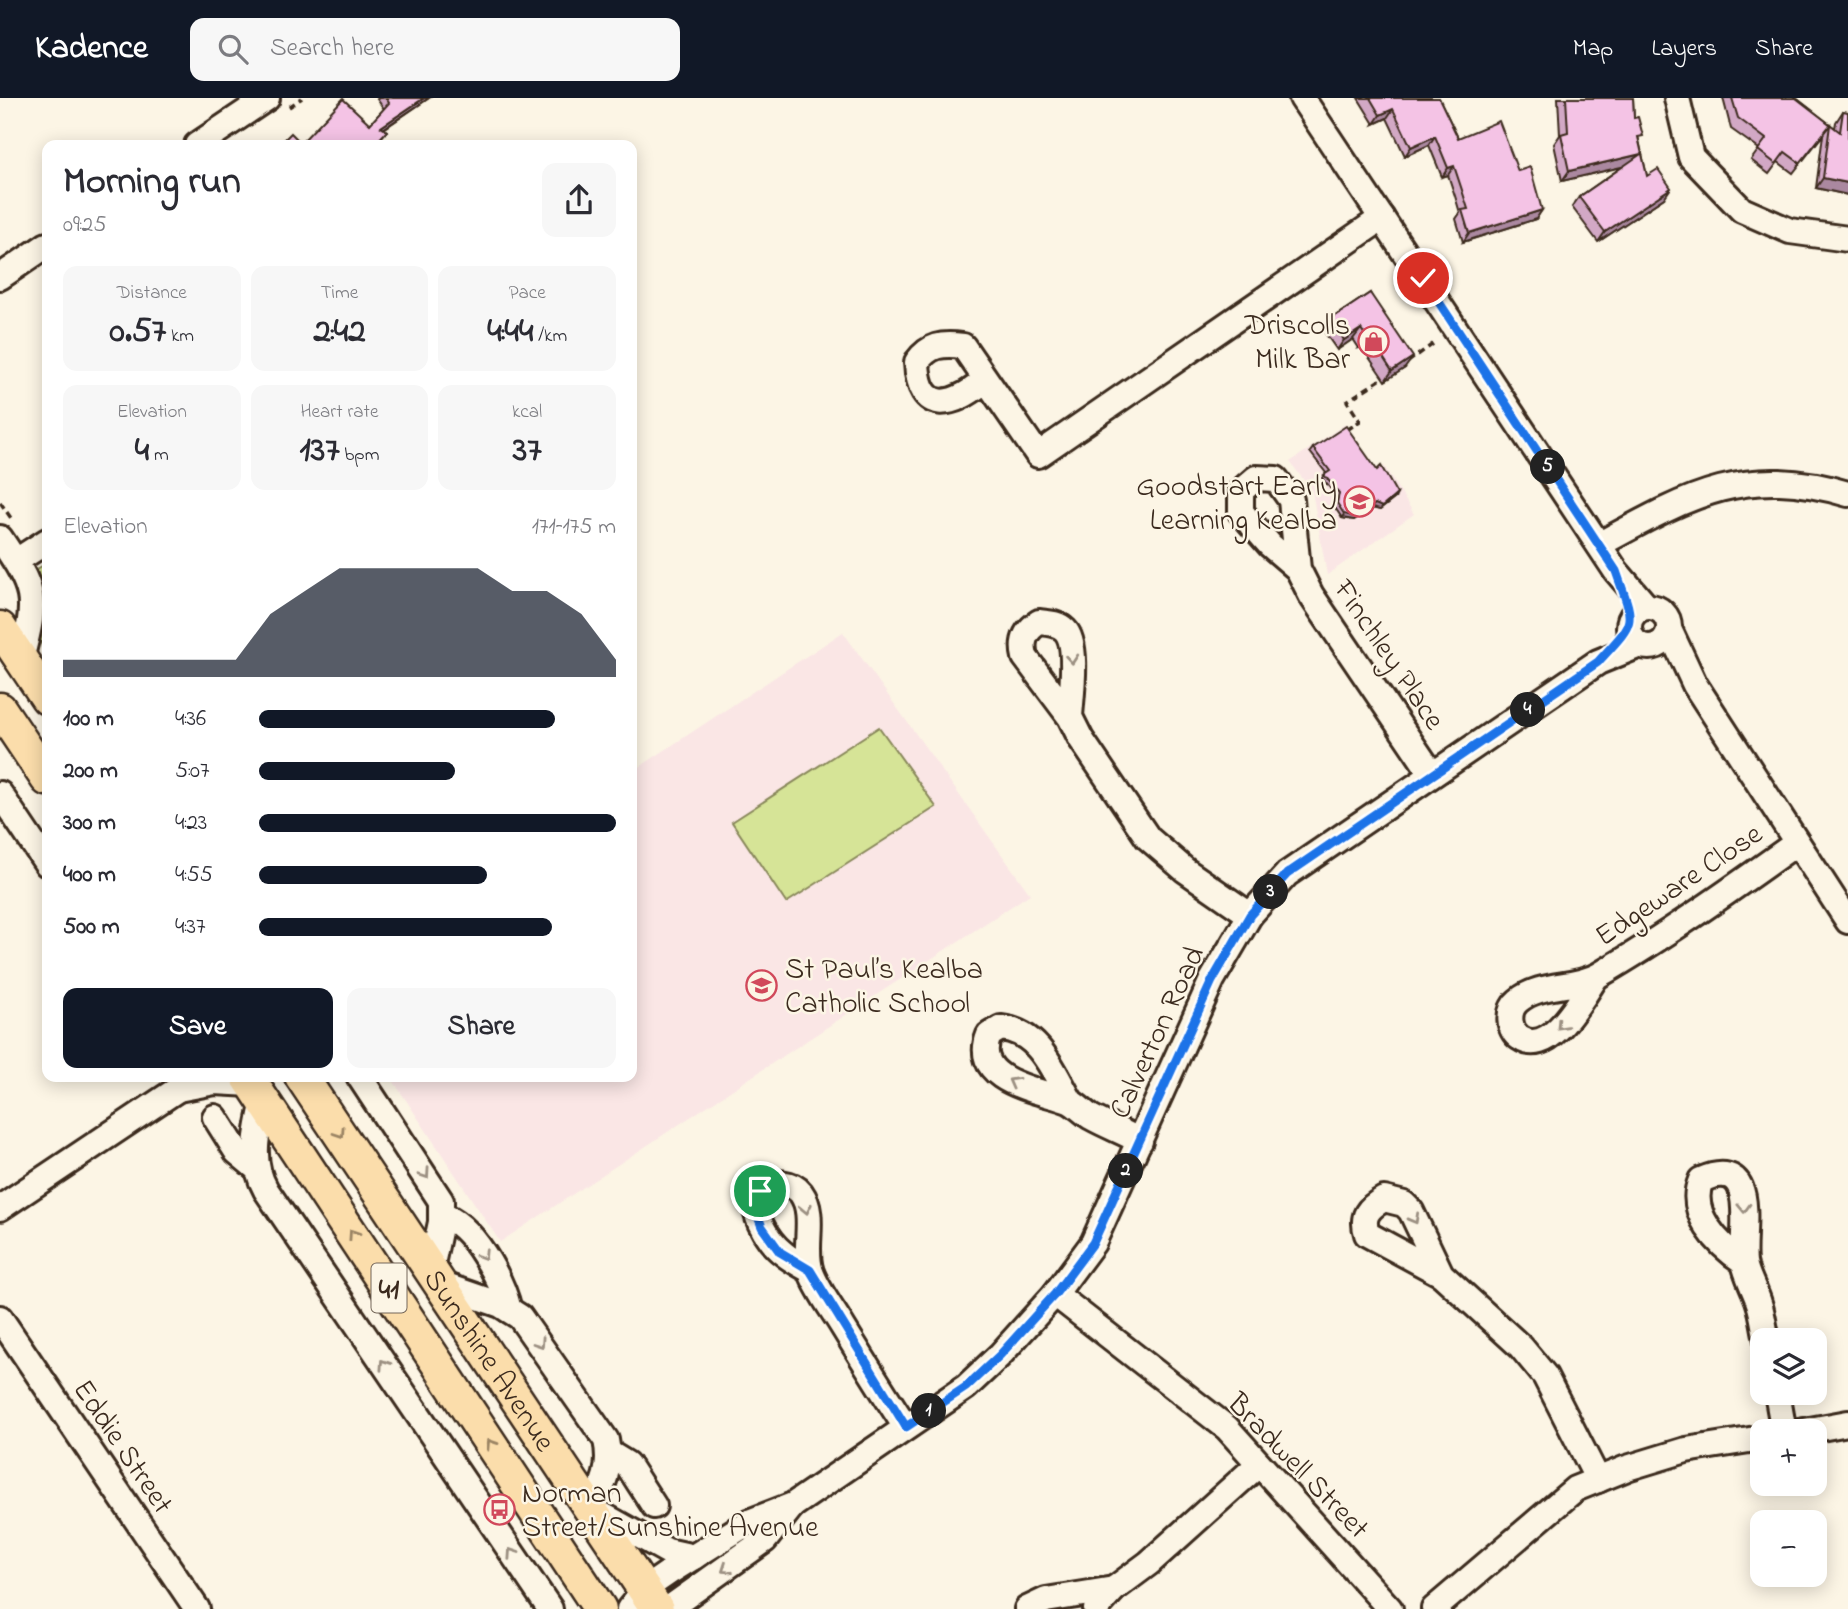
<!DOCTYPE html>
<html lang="en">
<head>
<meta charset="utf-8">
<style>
	:root { --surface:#fff; --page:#f7f7f7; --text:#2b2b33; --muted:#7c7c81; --accent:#111827 }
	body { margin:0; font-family:"Indie Flower",sans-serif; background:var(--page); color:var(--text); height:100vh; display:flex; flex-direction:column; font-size:26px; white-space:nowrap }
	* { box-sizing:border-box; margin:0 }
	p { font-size:23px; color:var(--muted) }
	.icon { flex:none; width:38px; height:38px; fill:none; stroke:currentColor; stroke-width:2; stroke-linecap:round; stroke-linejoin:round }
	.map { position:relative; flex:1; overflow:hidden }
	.panel { position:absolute; left:42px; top:42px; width:595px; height:942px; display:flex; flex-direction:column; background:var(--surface); border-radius:14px; box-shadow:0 4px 18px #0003 }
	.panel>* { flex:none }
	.controls { position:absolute; left:1750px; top:1230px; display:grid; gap:14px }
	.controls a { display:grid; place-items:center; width:77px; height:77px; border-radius:14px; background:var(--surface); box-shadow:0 4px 18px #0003; font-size:35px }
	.pin { position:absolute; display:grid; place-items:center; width:60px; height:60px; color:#fff; margin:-30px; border:4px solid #fff; border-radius:50%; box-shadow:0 2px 7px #0007 }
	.km { position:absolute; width:35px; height:35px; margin:-18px; border-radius:50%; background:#222; color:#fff; font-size:19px; line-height:35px; text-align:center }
	.round { display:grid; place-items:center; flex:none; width:74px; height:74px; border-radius:14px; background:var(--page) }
	.summary { display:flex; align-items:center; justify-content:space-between; height:119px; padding:0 21px }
	h1 { font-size:38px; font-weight:800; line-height:52px }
	.metrics { display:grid; grid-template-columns:repeat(3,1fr); gap:10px; height:119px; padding:7px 21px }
	.metrics div { display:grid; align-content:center; border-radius:14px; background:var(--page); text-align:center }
	.metrics b { font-size:35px; font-weight:800 }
	.metrics small { font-size:19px; font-weight:400 }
	.metrics p { font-size:19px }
	.chart { height:196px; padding:14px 21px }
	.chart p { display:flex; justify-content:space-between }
	.chart svg { width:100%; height:126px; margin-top:7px; fill:var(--accent); opacity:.7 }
	.cta { display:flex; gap:14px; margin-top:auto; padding:14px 21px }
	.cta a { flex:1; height:80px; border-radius:14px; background:var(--accent); color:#fff; font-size:28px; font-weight:800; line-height:80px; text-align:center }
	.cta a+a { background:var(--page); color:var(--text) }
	ul { padding:0 21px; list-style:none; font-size:23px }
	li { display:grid; grid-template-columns:112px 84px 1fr; align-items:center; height:52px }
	li i { height:18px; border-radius:9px; background:var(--accent) }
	header { display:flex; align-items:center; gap:42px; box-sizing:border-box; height:98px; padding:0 35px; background:var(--accent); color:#fff }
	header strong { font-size:33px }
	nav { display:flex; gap:38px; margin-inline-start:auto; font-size:24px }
	.search { width:490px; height:63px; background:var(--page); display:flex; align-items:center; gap:18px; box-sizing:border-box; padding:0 24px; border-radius:14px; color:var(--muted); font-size:26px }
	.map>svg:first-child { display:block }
	.built { fill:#fae6e5 }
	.green { fill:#d6e497; stroke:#88875a; stroke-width:2 }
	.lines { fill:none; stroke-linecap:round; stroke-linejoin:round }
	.minor-casing { stroke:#3b2a1e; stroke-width:30 }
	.major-casing { stroke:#3b2a1e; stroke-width:37 }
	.path { stroke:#3b2a1e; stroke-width:3.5; stroke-dasharray:7 5; stroke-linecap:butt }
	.minor { stroke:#fcf5e5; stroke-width:24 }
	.major { stroke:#fbddab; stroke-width:32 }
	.wall { fill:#d2a8c5; stroke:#3b2a1e; stroke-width:2 }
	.shaded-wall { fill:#ab88a0; stroke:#3b2a1e; stroke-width:2 }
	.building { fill:#f4c3e5; stroke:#3b2a1e; stroke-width:2 }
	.oneway { stroke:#9c9082 }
	.oneway2 { stroke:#9b8464 }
	.route-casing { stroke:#fff; stroke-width:14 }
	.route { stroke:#1a73e8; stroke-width:9 }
	.labels { text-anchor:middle; stroke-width:5; stroke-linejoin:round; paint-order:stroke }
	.shield { fill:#fcf5e5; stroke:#75675a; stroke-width:2 }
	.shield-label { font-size:28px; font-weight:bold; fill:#3b2a1e }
	.poi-label { font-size:30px; fill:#3b2a1e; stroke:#fcf5e5; text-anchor:end }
	.street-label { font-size:30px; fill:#3b2a1e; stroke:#fcf5e5 }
</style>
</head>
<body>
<header>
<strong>Kadence</strong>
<div class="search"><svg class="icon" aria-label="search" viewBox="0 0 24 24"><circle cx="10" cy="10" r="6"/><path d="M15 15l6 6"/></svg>Search here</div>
<nav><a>Map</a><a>Layers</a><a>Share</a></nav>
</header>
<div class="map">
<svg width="1848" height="1511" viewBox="0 0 1848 1511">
	<rect width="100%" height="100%" fill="#fcf5e5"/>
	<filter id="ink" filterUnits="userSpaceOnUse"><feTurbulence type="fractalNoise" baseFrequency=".0143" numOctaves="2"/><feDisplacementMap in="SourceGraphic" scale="14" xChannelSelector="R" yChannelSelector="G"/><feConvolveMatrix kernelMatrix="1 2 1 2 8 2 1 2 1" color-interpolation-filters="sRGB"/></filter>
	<g filter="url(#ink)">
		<g class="built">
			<path d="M 1345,326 L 1378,372 L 1384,368 L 1414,416 L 1327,477 L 1312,393 L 1290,364 Z"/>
			<path d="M 843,534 L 1030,796 L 500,1144 L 390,978 L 632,978 L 632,674 Z"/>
		</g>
		<g class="green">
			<path d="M 47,465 L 47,560 L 39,540 L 43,501 L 37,471 Z"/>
			<path d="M 879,629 L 936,709 L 786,805 L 732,724 Z"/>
		</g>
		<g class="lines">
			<defs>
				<g id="minor">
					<path d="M 1302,0 L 1616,473 L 1646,508"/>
					<path d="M 1677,0 L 1691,59 L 1742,112 L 1790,133 L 1848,141"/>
					<path d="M 197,47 L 267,0"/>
					<path d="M 0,179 L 47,147"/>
					<path d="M 984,283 C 953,309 919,318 917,264 C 929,247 942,245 963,248 L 1038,357 L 1382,120"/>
					<path d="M 0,440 C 35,492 38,499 21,561"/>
					<path d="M 1600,446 C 1688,398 1745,365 1848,396"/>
					<path d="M 16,463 L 47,443"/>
					<path d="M 1298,471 L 1291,402 L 1276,381 L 1256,380 L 1241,393 L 1241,414 L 1270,447 L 1298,471 L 1311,497 L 1432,676"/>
					<circle cx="1649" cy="529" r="20"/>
					<path d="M 1669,531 L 1695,587 L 1848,823"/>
					<path d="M 1070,619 C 1071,600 1079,546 1065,532 C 1058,525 1048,525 1039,524 C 1025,533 1021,543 1025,559 L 1070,619 L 1081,641 L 1148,740 L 1185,772 L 1250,817"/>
					<path d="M 0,696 L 47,766"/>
					<path d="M 1596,879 C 1583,898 1550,961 1520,940 C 1508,932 1507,912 1518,903 C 1540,884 1575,891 1599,877 C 1666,838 1732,791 1795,746"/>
					<path d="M 359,978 L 441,1103 L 441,1124 L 431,1171"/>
					<path d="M 178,991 L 215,984 L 251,986"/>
					<path d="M 264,1003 C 257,1035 249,1062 266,1092 L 550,1511"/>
					<path d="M 1071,1004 C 1053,973 1040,934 1001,930 L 989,937 C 970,984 1040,992 1069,1003 C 1077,1007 1083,1014 1091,1019 C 1107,1028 1124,1034 1140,1043"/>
					<path d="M 215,1019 L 237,1054 L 255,1069"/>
					<path d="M 0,1110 L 178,991 L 187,978"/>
					<path d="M 441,1117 C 472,1125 502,1182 509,1212"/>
					<path d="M 1744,1164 C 1718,1147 1687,1115 1701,1082 C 1761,1056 1740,1134 1744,1164 C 1746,1177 1755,1192 1759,1205 C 1763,1217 1764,1230 1767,1242"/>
					<path d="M 810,1172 C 801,1167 791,1162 783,1155 C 768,1144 744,1108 763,1091 C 774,1082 792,1084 801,1095 C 817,1117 802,1150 811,1174 C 818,1193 833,1212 843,1229 C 864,1263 884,1296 906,1329"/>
					<path d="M 1441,1176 L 1411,1113 L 1404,1106 L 1384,1101 C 1368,1110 1361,1118 1367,1136 L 1441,1176 L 1521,1249 L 1545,1278 L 1598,1382"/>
					<path d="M 443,1187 L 501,1207 L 520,1219 L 606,1342 C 612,1369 604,1388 590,1410 L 667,1453 L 694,1459"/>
					<path d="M 1055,1196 L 1227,1330 L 1390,1511"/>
					<path d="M 0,1220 L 197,1511"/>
					<path d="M 1777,1295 L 1784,1334"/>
					<path d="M 1799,1334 L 1848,1325"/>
					<path d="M 609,1355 L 627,1366 L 654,1408"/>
					<path d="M 629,1511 L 645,1491 L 671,1473 L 749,1424 L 793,1407 L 966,1289 L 1000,1257 L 1055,1196 L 1093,1145 L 1212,882 L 1250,817 L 1287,776 L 1598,564 L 1640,547"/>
					<path d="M 668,1511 L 765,1442 L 792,1408"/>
					<path d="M 1027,1511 L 1046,1502 L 1114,1491"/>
					<path d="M 1096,1511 L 1114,1491 L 1149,1465 L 1259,1366"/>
					<path d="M 1434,1511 L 1575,1391 L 1627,1370 L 1686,1352 L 1762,1340"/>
				</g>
				<g id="major">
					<path d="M 0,530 L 47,600"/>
					<path d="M 0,611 L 47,681"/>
					<path d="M 247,978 L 600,1511"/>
					<path id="s1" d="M 301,978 L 657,1511"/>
				</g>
			</defs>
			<use href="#minor" class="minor-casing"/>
			<use href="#major" class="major-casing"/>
			<g class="path">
				<path d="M 289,9 L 302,0"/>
				<path d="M 1408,264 L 1433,246"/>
				<path d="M 1347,332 L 1360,323 L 1347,303 L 1383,280"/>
				<path d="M 0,404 L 11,420"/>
			</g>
			<use href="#minor" class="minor"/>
			<use href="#major" class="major"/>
		</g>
		<g class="wall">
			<path d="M 378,0 L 429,0 L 384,31 L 387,33 L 375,47 L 279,47 L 301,45 L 370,26 L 384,11 L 377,1 Z"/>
			<path d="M 1358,0 L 1439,0 L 1458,40 L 1518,73 L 1542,112 L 1536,121 L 1463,144 L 1456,121 L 1460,115 L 1455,98 L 1448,77 L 1442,79 L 1429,47 L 1405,58 L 1387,20 L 1374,26 Z"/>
			<path d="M 1558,0 L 1633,0 L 1634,20 L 1647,78 L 1664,100 L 1598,144 L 1572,109 L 1579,99 L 1623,68 L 1562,83 L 1554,46 L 1560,37 Z"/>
			<path d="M 1723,0 L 1796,0 L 1835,30 L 1836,24 L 1843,13 L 1848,14 L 1848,97 L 1816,90 L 1823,37 L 1793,75 L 1778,64 L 1769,76 L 1751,62 L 1759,51 L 1731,31 Z"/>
			<path d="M 1370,195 L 1405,270 L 1385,283 L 1362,249 L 1359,250 L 1353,241 L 1337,252 L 1323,232 L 1331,221 Z"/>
			<path d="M 1313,350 L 1395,400 L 1380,412 L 1372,410 L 1354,422 L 1342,420 L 1334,408 L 1337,399 L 1322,380 L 1326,375 L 1310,354 Z"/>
		</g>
		<g class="shaded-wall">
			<path d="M 424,0 L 429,0 L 377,35 L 381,29 Z"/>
			<path d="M 1393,11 L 1387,20 L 1374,26 L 1380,17 Z"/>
			<path d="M 1435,38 L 1429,47 L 1405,58 L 1411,49 Z"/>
			<path d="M 1641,56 L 1634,66 L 1562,83 L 1569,73 Z"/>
			<path d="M 1454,68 L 1448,77 L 1442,79 L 1448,70 Z"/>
			<path d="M 1823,80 L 1848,85 L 1848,97 L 1816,90 Z"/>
			<path d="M 1671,90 L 1664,100 L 1598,144 L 1605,134 Z"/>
			<path d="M 1542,112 L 1536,121 L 1463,144 L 1469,135 Z"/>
			<path d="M 1361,231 L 1353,241 L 1337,252 L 1344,242 Z"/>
			<path d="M 1369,238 L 1362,249 L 1359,250 L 1367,240 Z"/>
			<path d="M 1413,259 L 1405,270 L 1385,283 L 1392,273 Z"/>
			<path d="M 1397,396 L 1395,400 L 1380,412 L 1372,410 L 1354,422 L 1342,420 L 1344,416 L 1375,406 Z"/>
		</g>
		<g class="building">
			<path d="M 386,0 L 424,0 L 381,29 L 387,33 L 374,47 L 279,47 L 291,35 L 301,45 L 343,1 L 370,26 L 389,5 Z"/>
			<path d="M 1370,0 L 1439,0 L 1458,40 L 1499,23 L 1518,73 L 1530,69 L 1542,112 L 1469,135 L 1462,112 L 1468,111 L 1461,89 L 1454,68 L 1448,70 L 1435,38 L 1411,49 L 1393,11 L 1380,17 Z"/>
			<path d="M 1566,0 L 1633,0 L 1634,20 L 1638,19 L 1643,38 L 1638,39 L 1647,78 L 1658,71 L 1671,90 L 1605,134 L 1579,99 L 1641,56 L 1569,73 L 1561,36 L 1568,34 Z"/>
			<path d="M 1732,0 L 1796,0 L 1840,34 L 1843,13 L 1848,14 L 1848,85 L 1823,80 L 1830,27 L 1800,65 L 1785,54 L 1776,66 L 1758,52 L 1766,41 L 1738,20 Z"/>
			<path d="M 1370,195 L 1413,259 L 1392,273 L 1369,238 L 1367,240 L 1361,231 L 1344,242 L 1331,221 Z"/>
			<path d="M 1346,328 L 1377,372 L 1381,368 L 1397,396 L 1382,409 L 1375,406 L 1356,419 L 1344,416 L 1337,405 L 1339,395 L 1324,377 L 1330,373 L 1313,350 Z"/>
		</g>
		<defs><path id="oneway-chevron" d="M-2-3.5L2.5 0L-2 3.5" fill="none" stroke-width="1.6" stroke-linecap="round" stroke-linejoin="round" transform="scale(1.75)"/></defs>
		<g class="oneway">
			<use href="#oneway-chevron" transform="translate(1072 561) rotate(85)"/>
			<use href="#oneway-chevron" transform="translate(1561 927) rotate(133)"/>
			<use href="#oneway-chevron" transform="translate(1013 984) rotate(-151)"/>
			<use href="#oneway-chevron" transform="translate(425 1076) rotate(56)"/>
			<use href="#oneway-chevron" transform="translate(1744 1110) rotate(88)"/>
			<use href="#oneway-chevron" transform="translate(806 1111) rotate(78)"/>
			<use href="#oneway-chevron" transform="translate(1414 1121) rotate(61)"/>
			<use href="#oneway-chevron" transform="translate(483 1157) rotate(58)"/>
			<use href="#oneway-chevron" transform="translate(540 1245) rotate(56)"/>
			<use href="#oneway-chevron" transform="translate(384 1266) rotate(-124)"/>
			<use href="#oneway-chevron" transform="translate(512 1455) rotate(-124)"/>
			<use href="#oneway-chevron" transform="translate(726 1471) rotate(146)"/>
		</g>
		<g class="oneway2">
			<use href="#oneway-chevron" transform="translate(340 1035) rotate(56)"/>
			<use href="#oneway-chevron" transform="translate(353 1136) rotate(-124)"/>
			<use href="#oneway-chevron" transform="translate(491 1346) rotate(-123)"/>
		</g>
	</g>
	<g class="lines" filter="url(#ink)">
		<defs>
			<path id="route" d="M 760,1093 L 756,1113 L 762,1129 L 780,1154 L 810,1172 L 906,1329 L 966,1289 L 1000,1257 L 1055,1196 L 1093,1145 L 1212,883 L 1250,817 L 1287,776 L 1598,564 C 1637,521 1635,528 1616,473 L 1423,180"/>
		</defs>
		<use href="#route" class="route-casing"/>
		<use href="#route" class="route"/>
	</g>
	<defs>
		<symbol id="shop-ring" viewBox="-11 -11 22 22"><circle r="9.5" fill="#fcf5e5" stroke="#d1495b" stroke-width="1.5"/><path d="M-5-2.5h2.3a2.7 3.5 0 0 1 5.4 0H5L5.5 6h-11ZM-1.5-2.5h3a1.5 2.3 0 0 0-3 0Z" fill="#d1495b"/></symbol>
		<symbol id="school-ring" viewBox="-11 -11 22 22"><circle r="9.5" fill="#fcf5e5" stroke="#d1495b" stroke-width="1.5"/><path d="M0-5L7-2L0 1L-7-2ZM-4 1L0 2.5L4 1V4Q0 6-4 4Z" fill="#d1495b"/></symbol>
		<symbol id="bus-ring" viewBox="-11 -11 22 22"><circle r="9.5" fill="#fcf5e5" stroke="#d1495b" stroke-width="1.5"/><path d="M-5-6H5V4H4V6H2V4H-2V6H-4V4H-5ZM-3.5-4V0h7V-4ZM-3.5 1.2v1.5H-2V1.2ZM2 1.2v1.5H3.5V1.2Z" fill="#d1495b"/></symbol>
	</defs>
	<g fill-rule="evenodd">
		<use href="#shop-ring" x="1356" y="226" width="35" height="35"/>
		<use href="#school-ring" x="1342" y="386" width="35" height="35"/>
		<use href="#school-ring" x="744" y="870" width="35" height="35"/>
		<use href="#bus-ring" x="482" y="1394" width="35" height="35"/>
	</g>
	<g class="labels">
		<rect class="shield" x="371.5" y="1165.5" width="35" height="49" rx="5"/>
		<g class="shield-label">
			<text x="389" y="1200">41</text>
		</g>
		<g class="poi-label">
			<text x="1350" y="236">Driscolls<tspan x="1350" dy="34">Milk Bar</tspan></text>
			<text x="1337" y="397">Goodstart Early<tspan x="1337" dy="34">Learning Kealba</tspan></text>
			<text x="785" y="880" text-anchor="start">St Paul’s Kealba<tspan x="785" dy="34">Catholic School</tspan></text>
			<text x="522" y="1404" text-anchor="start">Norman<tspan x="522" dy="34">Street/Sunshine Avenue</tspan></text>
		</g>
		<g class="street-label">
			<text transform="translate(1390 556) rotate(56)" y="10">Finchley Place</text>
			<text transform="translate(1678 786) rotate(-34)" y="10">Edgeware Close</text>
			<text transform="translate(1156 934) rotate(-65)" y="10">Calverton Road</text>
			<text dy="10" stroke="none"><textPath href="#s1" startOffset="341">Sunshine Avenue</textPath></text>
			<text transform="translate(124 1348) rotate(56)" y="10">Eddie Street</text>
			<text transform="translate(1299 1367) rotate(46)" y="10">Bradwell Street</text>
		</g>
	</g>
</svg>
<div class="controls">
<a><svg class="icon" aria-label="layers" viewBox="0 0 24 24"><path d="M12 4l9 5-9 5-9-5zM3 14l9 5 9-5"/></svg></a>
<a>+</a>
<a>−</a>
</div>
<div class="pin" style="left:760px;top:1093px;background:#1e9e55"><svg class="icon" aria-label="arrive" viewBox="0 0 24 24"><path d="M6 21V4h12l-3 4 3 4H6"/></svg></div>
<div class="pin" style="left:1423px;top:180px;background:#d93025"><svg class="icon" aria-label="check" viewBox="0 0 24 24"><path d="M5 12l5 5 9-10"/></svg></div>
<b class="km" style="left:929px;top:1313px">1</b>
<b class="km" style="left:1126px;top:1073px">2</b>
<b class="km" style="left:1271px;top:794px">3</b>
<b class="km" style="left:1528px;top:612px">4</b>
<b class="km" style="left:1548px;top:369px">5</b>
<section class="panel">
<div class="summary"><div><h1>Morning run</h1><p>09:25</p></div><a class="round"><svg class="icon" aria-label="share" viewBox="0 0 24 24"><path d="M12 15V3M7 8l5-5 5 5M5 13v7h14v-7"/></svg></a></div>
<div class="metrics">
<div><p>Distance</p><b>0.57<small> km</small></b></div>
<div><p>Time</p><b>2:42</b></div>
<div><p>Pace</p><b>4:44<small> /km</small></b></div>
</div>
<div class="metrics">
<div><p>Elevation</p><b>4<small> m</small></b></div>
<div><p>Heart rate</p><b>137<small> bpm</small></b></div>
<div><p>kcal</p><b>37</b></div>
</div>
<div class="chart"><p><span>Elevation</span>171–175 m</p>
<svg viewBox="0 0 160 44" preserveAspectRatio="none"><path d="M0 44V38L10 38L20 38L30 38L40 38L50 38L60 22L70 14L80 6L90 6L100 6L110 6L120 6L130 14L140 14L150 22L160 38V44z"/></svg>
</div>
<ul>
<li><b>100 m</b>4:36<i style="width:83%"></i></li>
<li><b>200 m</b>5:07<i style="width:55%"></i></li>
<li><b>300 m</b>4:23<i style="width:100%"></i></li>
<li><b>400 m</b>4:55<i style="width:64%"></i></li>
<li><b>500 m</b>4:37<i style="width:82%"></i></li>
</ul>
<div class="cta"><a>Save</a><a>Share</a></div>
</section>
</div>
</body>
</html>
